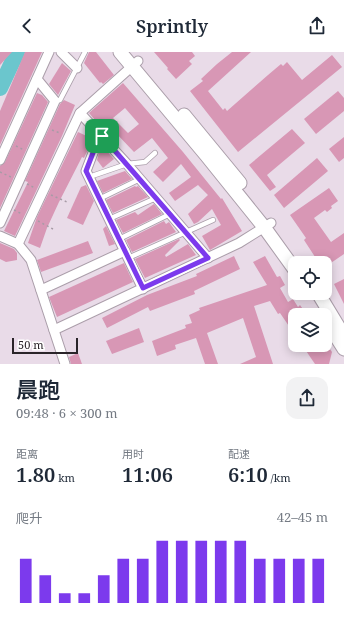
<!DOCTYPE html>
<html lang="zh">
<head>
<meta charset="utf-8">
<style>
	:root { --surface:#fff; --page:#f2f2f3; --text:#1f2937; --muted:#747a83; --accent:#7c3aed }
	body { margin:0; font-family:"Noto Serif","Noto Sans SC",serif; background:var(--page); color:var(--text); height:100vh; display:flex; flex-direction:column; font-size:15px; white-space:nowrap }
	* { box-sizing:border-box; margin:0 }
	p { font-size:13px; color:var(--muted) }
	.icon { flex:none; width:22px; height:22px; fill:none; stroke:currentColor; stroke-width:2; stroke-linecap:round; stroke-linejoin:round }
	.map { position:relative; height:312px; overflow:hidden }
	.side { display:flex; flex-direction:column; background:var(--surface); flex:1 }
	.side>* { flex:none }
	.fabs { position:absolute; left:288px; top:204px; display:grid; gap:8px }
	.fabs a { display:grid; place-items:center; width:44px; height:44px; border-radius:8px; background:var(--surface); box-shadow:0 2px 10px #0003; font-size:20px }
	.scale { position:absolute; left:12px; bottom:10px; width:66px; box-sizing:border-box; padding-left:4px; border:2px solid #2a2429; border-top:0; font-size:11px; line-height:14px; white-space:nowrap; color:#2a2429; -webkit-text-stroke:3px #fff; paint-order:stroke }
	.pin { position:absolute; display:grid; place-items:center; width:34px; height:34px; color:#fff; margin:-17px; border-radius:8px; box-shadow:0 2px 6px #0006 }
	.round { display:grid; place-items:center; flex:none; width:42px; height:42px; border-radius:12px; background:var(--page) }
	.headline { display:flex; align-items:center; justify-content:space-between; height:68px; padding:0 16px }
	h1 { font-size:22px; font-weight:600; line-height:30px }
	.figures { display:grid; grid-template-columns:repeat(3,1fr); gap:6px; height:68px; padding:4px 16px }
	.figures div { display:grid; align-content:center }
	.figures b { font-size:20px; font-weight:600 }
	.figures small { font-size:11px; font-weight:400 }
	.figures p { font-size:11px }
	.chart { height:112px; padding:8px 16px }
	.chart p { display:flex; justify-content:space-between }
	.chart svg { width:100%; height:72px; margin-top:4px; stroke:var(--accent); stroke-width:6 }
	header { display:flex; justify-content:space-between; align-items:center; height:52px; padding:0 16px; background:var(--surface); font-size:18px; font-weight:600 }
	.map>svg:first-child { display:block }
	.lines { fill:none; stroke-linecap:round; stroke-linejoin:round }
	.river { stroke:#6bc6cd; stroke-width:16 }
	.building { fill:#d897b5; fill-rule:evenodd }
	.service-casing { stroke:#ab9eaa; stroke-width:6 }
	.minor-casing { stroke:#ab9eaa; stroke-width:11 }
	.secondary-casing { stroke:#ab9eaa; stroke-width:15 }
	.path { stroke:#a79ba6; stroke-width:1.5; stroke-dasharray:2 3; stroke-linecap:butt }
	.service { stroke:#fff; stroke-width:4.5 }
	.minor { stroke:#fff; stroke-width:9 }
	.secondary { stroke:#fff; stroke-width:13 }
	.route-casing { stroke:#fff; stroke-width:8 }
	.route { stroke:#7c3aed; stroke-width:5 }
</style>
</head>
<body>
<header><svg class="icon" aria-label="back" viewBox="0 0 24 24"><path d="M15 5l-7 7 7 7"/></svg>Sprintly<svg class="icon" aria-label="share" viewBox="0 0 24 24"><path d="M12 15V3M7 8l5-5 5 5M5 13v7h14v-7"/></svg></header>
<div class="map">
<svg width="344" height="312" viewBox="0 0 344 312">
	<rect width="100%" height="100%" fill="#e9dbe8"/>
	<g class="lines">
		<path class="river" d="M 0,36 L 17,0"/>
	</g>
	<g class="building">
		<path d="M 0,0 L 12,0 L 0,13 Z"/>
		<path d="M 25,0 L 42,0 L 0,93 L 0,59 Z"/>
		<path d="M 89,0 L 96,0 L 114,23 L 103,32 L 101,30 L 100,31 L 84,11 Z"/>
		<path d="M 154,0 L 192,0 L 195,4 L 189,9 L 192,12 L 176,27 L 167,17 L 168,16 Z"/>
		<path d="M 232,0 L 251,0 L 208,39 L 223,58 L 225,56 L 227,59 L 268,23 L 281,12 L 283,14 L 287,10 L 302,28 L 332,3 L 342,15 L 238,100 L 190,39 L 203,29 L 201,27 L 217,12 Z"/>
		<path d="M 62,11 L 71,19 L 58,43 L 49,32 Z"/>
		<path d="M 123,31 L 183,100 L 221,147 L 222,146 L 242,179 L 210,198 L 202,184 L 221,173 L 212,157 L 198,170 L 194,172 L 188,162 L 208,143 L 198,133 L 175,149 L 169,141 L 191,125 L 181,112 L 163,130 L 153,120 L 168,106 L 152,86 L 134,100 L 113,78 L 108,83 L 89,61 ZM 125,56 L 139,72 L 128,81 L 113,66 Z"/>
		<path d="M 338,39 L 344,46 L 344,59 L 316,82 L 304,67 Z"/>
		<path d="M 37,41 L 42,43 L 48,50 L 0,156 L 0,114 L 5,110 Z"/>
		<path d="M 64,48 L 75,53 L 62,84 L 15,184 L 4,179 L 28,130 L 25,129 L 60,52 Z"/>
		<path d="M 292,77 L 305,91 L 267,123 L 276,135 L 270,139 L 249,113 Z"/>
		<path d="M 78,80 L 93,87 L 84,106 L 82,105 L 59,150 L 47,176 L 40,196 L 28,191 L 37,165 Z"/>
		<path d="M 344,85 L 344,106 L 339,110 L 329,97 Z"/>
		<path d="M 105,97 L 114,107 L 103,116 L 97,108 L 99,101 Z"/>
		<path d="M 317,106 L 328,119 L 284,156 L 274,143 Z"/>
		<path d="M 125,119 L 132,127 L 103,141 L 97,129 Z"/>
		<path d="M 86,133 L 94,149 L 83,173 L 67,166 L 81,135 Z"/>
		<path d="M 135,134 L 136,135 L 138,134 L 148,145 L 113,161 L 106,148 Z"/>
		<path d="M 329,136 L 338,149 L 331,154 L 332,156 L 327,160 L 325,158 L 314,166 L 331,190 L 344,181 L 344,202 L 325,215 L 325,211 L 319,211 L 304,188 L 306,186 L 290,163 Z"/>
		<path d="M 154,152 L 162,162 L 123,181 L 116,168 L 135,160 L 138,163 Z"/>
		<path d="M 164,169 L 166,172 L 169,170 L 176,180 L 132,200 L 126,188 Z"/>
		<path d="M 106,174 L 115,192 L 109,194 L 103,177 Z"/>
		<path d="M 179,187 L 180,188 L 165,203 L 166,205 L 188,192 L 196,203 L 145,226 L 135,207 Z"/>
		<path d="M 88,189 L 93,201 L 41,220 L 37,208 Z"/>
		<path d="M 0,191 L 14,197 L 17,201 L 17,208 L 6,210 L 0,207 Z"/>
		<path d="M 234,204 L 240,217 L 194,239 L 195,242 L 150,259 L 148,255 L 107,276 L 102,266 L 147,243 L 197,224 L 196,222 Z"/>
		<path d="M 265,204 L 277,225 L 280,224 L 285,233 L 280,236 L 288,250 L 293,247 L 298,255 L 300,253 L 307,263 L 295,263 L 295,283 L 280,261 L 278,262 L 270,249 L 254,254 L 273,312 L 240,312 L 256,305 L 243,266 L 207,281 L 218,312 L 205,312 L 196,286 L 175,293 L 176,297 L 157,304 L 152,289 L 186,276 L 185,273 L 192,271 L 189,263 L 200,258 L 199,256 L 267,233 L 253,210 Z"/>
		<path d="M 124,211 L 133,230 L 57,265 L 49,245 Z"/>
		<path d="M 344,227 L 344,252 L 334,232 Z"/>
		<path d="M 139,276 L 144,290 L 112,302 L 106,289 Z"/>
		<path d="M 302,293 L 327,293 L 332,300 L 329,312 L 315,312 Z"/>
		<path d="M 78,301 L 82,312 L 71,312 L 69,305 Z"/>
	</g>
	<g class="lines">
		<defs>
			<g id="service">
				<path d="M 55,49 L 60,48 L 85,0"/>
				<path d="M 89,125 L 127,112 L 145,110 L 155,101"/>
				<path d="M 99,147 L 140,127"/>
				<path d="M 109,167 L 156,146"/>
				<path d="M 119,187 L 170,162"/>
				<path d="M 128,206 L 213,168"/>
			</g>
			<g id="minor">
				<path d="M 61,0 L 77,16"/>
				<path d="M 80,61 L 127,112 L 208,206"/>
				<path d="M 102,84 L 96,93 L 86,119 L 143,237"/>
				<path d="M 0,108 L 49,0"/>
				<path d="M 0,171 L 55,49 L 37,27"/>
				<path d="M 0,184 L 18,192 L 31,208 L 65,312"/>
				<path d="M 18,192 L 80,61 L 138,9"/>
				<path d="M 41,238 L 125,199"/>
				<path d="M 54,278 L 239,191 L 271,171"/>
			</g>
			<g id="secondary">
				<path d="M 120,0 L 206,103 L 264,175 L 295,218"/>
				<path d="M 184,63 L 240,131"/>
				<path d="M 318,241 L 344,284"/>
				<path d="M 332,278 L 344,297"/>
			</g>
		</defs>
		<use href="#service" class="service-casing"/>
		<use href="#minor" class="minor-casing"/>
		<use href="#secondary" class="secondary-casing"/>
		<g class="path">
			<path d="M 52,78 L 60,81"/>
			<path d="M 16,94 L 24,98"/>
			<path d="M 0,120 L 11,125"/>
			<path d="M 27,132 L 35,136"/>
			<path d="M 51,143 L 67,150"/>
			<path d="M 14,158 L 22,162"/>
			<path d="M 38,169 L 53,177"/>
		</g>
		<use href="#service" class="service"/>
		<use href="#minor" class="minor"/>
		<use href="#secondary" class="secondary"/>
	</g>
	<g class="lines">
		<defs>
			<path id="route" d="M 102,84 L 208,206 L 143,236 L 86,119 L 96,93 Z"/>
		</defs>
		<use href="#route" class="route-casing"/>
		<use href="#route" class="route"/>
	</g>
</svg>
<div class="fabs">
<a><svg class="icon" aria-label="locate" viewBox="0 0 24 24"><circle cx="12" cy="12" r="6"/><path d="M12 2v4M12 18v4M2 12h4M18 12h4"/></svg></a>
<a><svg class="icon" aria-label="layers" viewBox="0 0 24 24"><path d="M12 4l9 5-9 5-9-5zM3 14l9 5 9-5"/></svg></a>
</div>
<div class="scale">50 m</div>
<div class="pin" style="left:102px;top:84px;background:#1e9e55"><svg class="icon" aria-label="arrive" viewBox="0 0 24 24"><path d="M6 21V4h12l-3 4 3 4H6"/></svg></div>
</div>
<section class="side">
<div class="headline"><div><h1>晨跑</h1><p>09:48 · 6 × 300 m</p></div><a class="round"><svg class="icon" aria-label="share" viewBox="0 0 24 24"><path d="M12 15V3M7 8l5-5 5 5M5 13v7h14v-7"/></svg></a></div>
<div class="figures">
<div><p>距离</p><b>1.80<small> km</small></b></div>
<div><p>用时</p><b>11:06</b></div>
<div><p>配速</p><b>6:10<small> /km</small></b></div>
</div>
<div class="chart"><p><span>爬升</span>42–45 m</p>
<svg viewBox="0 0 160 44" preserveAspectRatio="none"><path d="M5 44V17M15 44V27M25 44V38M35 44V38M45 44V27M55 44V17M65 44V17M75 44V6M85 44V6M95 44V6M105 44V6M115 44V6M125 44V17M135 44V17M145 44V17M155 44V17"/></svg>
</div>
</section>
</body>
</html>
